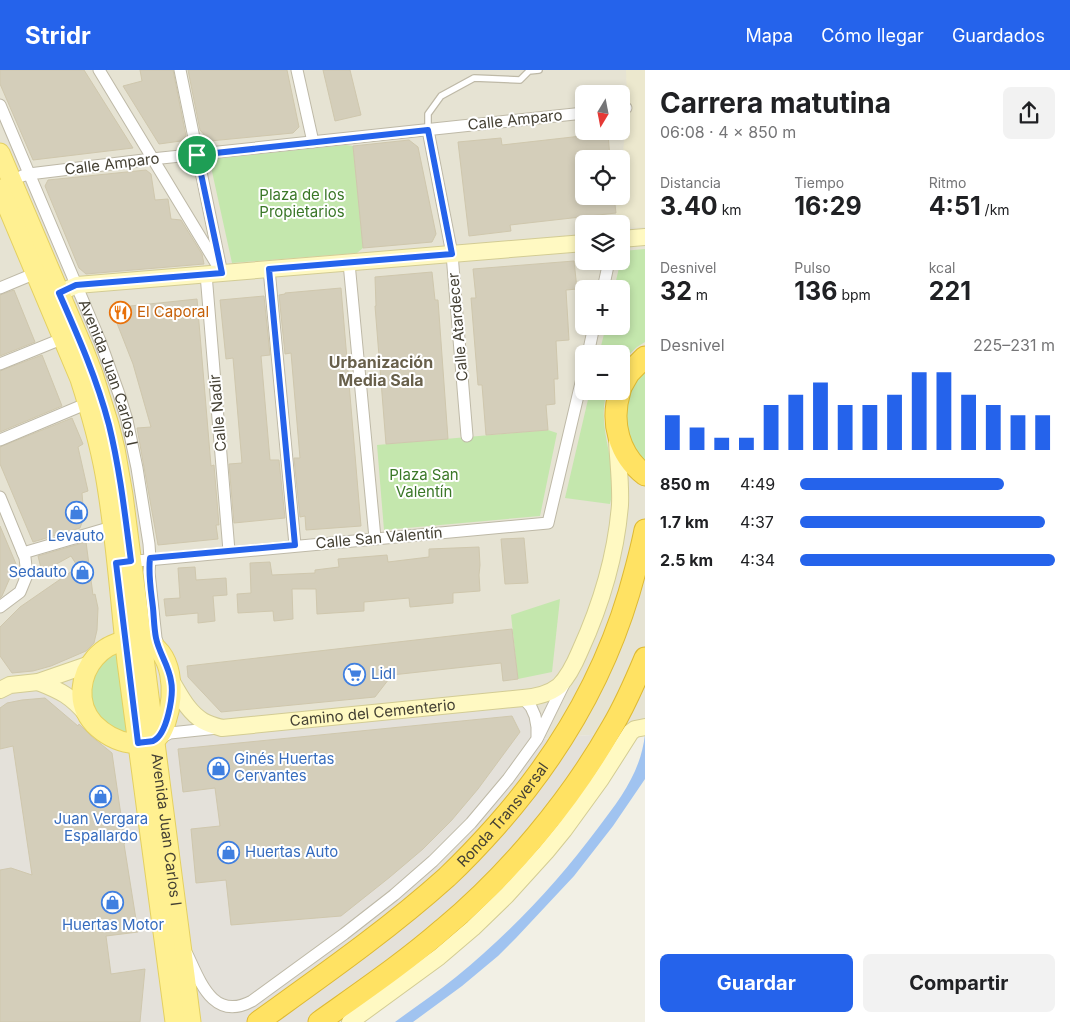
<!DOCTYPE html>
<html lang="es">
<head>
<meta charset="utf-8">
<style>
	:root { --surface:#fff; --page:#f2f2f2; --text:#202124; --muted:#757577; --accent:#2563eb }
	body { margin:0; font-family:Inter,sans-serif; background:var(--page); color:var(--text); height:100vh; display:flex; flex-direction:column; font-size:19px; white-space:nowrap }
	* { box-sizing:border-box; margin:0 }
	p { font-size:16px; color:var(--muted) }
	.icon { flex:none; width:28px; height:28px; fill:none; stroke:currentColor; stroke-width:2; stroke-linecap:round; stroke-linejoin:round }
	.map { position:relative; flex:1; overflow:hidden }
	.details { display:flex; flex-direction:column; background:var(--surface); width:425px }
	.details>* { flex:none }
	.needle { width:32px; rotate:190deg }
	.controls { position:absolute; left:575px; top:15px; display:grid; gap:10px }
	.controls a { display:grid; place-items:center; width:55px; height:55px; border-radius:8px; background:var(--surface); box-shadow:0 2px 8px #0003; font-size:25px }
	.pin { position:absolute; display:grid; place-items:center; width:42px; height:42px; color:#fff; margin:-21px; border:2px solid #fff; border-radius:50%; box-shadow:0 1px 5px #0007 }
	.round { display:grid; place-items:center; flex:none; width:52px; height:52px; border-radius:8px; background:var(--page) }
	.summary { display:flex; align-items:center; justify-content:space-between; height:85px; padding:0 15px }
	h1 { font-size:28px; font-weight:700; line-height:38px }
	.metrics { display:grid; grid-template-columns:repeat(3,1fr); gap:8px; height:85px; padding:5px 15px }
	.metrics div { display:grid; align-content:center }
	.metrics b { font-size:25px; font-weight:700 }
	.metrics small { font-size:14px; font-weight:400 }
	.metrics p { font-size:14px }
	.chart { height:140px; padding:10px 15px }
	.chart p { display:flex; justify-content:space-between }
	.chart svg { width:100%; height:90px; margin-top:5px; stroke:var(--accent); stroke-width:6 }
	.primary-button { display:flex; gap:10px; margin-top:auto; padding:10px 15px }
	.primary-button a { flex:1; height:58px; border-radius:8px; background:var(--accent); color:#fff; font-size:20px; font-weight:700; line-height:58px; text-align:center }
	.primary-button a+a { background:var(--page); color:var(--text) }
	ul { padding:0 15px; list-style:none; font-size:16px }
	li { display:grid; grid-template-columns:80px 60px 1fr; align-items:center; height:38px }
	li i { height:12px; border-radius:6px; background:var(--accent) }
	header { display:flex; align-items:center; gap:30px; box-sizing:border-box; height:70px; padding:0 25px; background:var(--accent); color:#fff }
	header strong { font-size:24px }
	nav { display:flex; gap:28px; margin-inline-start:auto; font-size:18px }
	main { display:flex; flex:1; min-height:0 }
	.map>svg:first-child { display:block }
	.residential { fill:#e6e3d3; fill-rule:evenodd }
	.industrial { fill:#e4e1da }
	.education { fill:#ece8ce }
	.green { fill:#c4e7ad }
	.water { fill:#a0c3f0 }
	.building { fill:#d4ceba; stroke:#cfc7ad }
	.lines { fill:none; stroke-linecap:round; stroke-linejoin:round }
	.lane-casing { stroke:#beb9a7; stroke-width:8 }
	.street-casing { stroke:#beb9a7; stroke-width:13 }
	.secondary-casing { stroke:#d3cc94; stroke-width:18 }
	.primary-casing { stroke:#e4d061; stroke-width:21 }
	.highway-casing { stroke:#deb933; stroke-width:23 }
	.lane { stroke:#fff; stroke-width:5.5 }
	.street { stroke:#fff; stroke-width:11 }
	.secondary { stroke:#fff9c2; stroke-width:16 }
	.primary { stroke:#fff091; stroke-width:19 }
	.highway { stroke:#ffe263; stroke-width:21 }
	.route-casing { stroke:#fff; stroke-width:10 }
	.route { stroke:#2563eb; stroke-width:6 }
	.labels { text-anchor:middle; stroke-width:4; stroke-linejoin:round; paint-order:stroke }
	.street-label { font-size:15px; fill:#454134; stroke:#fff }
	.park-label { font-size:15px; fill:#3a7727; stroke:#fff }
	.food-label { font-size:15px; fill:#c56008; stroke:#fff; text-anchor:start }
	.shop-label { font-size:15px; fill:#366cbe; stroke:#fff }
	.neighbourhood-label { font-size:16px; font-weight:bold; fill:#68604b; stroke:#fff }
</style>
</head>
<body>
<header>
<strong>Stridr</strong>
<nav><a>Mapa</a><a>Cómo llegar</a><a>Guardados</a></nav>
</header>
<main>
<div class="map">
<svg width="645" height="952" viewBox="0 0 645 952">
	<rect width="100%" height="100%" fill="#f2f0e5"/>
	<path class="residential" d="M 0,0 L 645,0 L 645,657 L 631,662 L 537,669 L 170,663 L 0,620 ZM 584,24 L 621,24 L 621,61 L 584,61 ZM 584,89 L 621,89 L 621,126 L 584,126 ZM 584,154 L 621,154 L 621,191 L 584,191 ZM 584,219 L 621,219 L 621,256 L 584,256 ZM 584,284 L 621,284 L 621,321 L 584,321 Z"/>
	<path class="industrial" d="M 38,612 L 170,663 L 523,628 L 538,669 L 631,662 L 507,825 L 350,952 L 0,952 L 0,620 Z"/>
	<path class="education" d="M 626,0 L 645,0 L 645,157 L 621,158 L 621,154 L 616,154 L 616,143 L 618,126 L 621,126 L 621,99 L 629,28 L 627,28 Z"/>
	<g class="green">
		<path d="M 346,75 L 353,76 L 363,178 L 357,183 L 232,193 L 211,97 L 212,89 Z"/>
		<path d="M 645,179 L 645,272 L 637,277 L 621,292 L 621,284 L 599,284 L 606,256 L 621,256 L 621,219 L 614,219 L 623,181 Z"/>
		<path d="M 645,287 L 645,405 L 616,337 Z"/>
		<path d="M 590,321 L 607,321 C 595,361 621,396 610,434 L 565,428 Z"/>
		<path d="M 548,360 L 557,363 L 540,446 L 384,460 L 377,375 Z"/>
		<path d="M 560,529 L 552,602 L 518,609 L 511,545 Z"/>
		<path d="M 118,573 L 137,673 L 109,666 L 82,616 Z"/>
	</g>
	<path class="water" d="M 645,664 L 645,709 L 613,756 L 574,806 L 516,868 L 498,886 L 462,916 L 413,952 L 395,952 C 415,937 436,923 456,907 C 509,864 557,813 598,758 C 620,729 641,702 645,664 Z"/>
	<g class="building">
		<path d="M 0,0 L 84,0 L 133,78 L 33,90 L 0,14 Z"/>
		<path d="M 140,0 L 173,0 L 186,66 L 181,71 L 159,74 L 123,16 L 142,11 Z"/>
		<path d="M 188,0 L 287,0 L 299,57 L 293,63 L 210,71 L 200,60 Z"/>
		<path d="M 323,0 L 350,0 L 361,45 L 335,51 Z"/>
		<path d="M 608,63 L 610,89 L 584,89 L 584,126 L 614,126 L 616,143 L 510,155 L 511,161 L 469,166 L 458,72 L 501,68 L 502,75 Z"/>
		<path d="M 409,70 L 418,77 L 436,164 L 432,172 L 363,178 L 353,76 Z"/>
		<path d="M 146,100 L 151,104 L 155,130 L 168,129 L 171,149 L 181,150 L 202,184 L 204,194 L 86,204 L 79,198 L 45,116 L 48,110 Z"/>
		<path d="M 574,191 L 577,219 L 566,220 L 569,270 L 556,271 L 558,309 L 554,309 L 555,334 L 546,335 L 548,360 L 486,365 L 482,315 L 478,315 L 471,228 L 476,228 L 473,199 Z"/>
		<path d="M 432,202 L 435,230 L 438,230 L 448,369 L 386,374 L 375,236 L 376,236 L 375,207 Z"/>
		<path d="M 341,218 L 361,456 L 306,460 L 305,446 L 300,447 L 294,388 L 300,388 L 291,283 L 285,284 L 279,225 L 285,224 L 285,223 Z"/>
		<path d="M 14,220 L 35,272 L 0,286 L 0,225 Z"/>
		<path d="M 264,226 L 270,285 L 261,286 L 270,390 L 279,390 L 285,448 L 234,453 L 229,394 L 242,393 L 233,288 L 226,289 L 220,230 Z"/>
		<path d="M 197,229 L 211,396 L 214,395 L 219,455 L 216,455 L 218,469 L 158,475 L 137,358 L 151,357 L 133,294 L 111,238 Z"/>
		<path d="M 42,285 L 62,336 L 0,362 L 0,301 Z"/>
		<path d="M 72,348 L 83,374 L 78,377 L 88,421 L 82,423 L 84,447 L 80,458 L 33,472 L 0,394 L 0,377 Z"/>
		<path d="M 0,456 L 16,494 L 2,526 L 0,528 Z"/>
		<path d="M 524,468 L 528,513 L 505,514 L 501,469 Z"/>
		<path d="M 86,472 L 93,525 L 95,524 L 98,538 L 97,560 L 94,573 L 86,581 L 51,596 L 33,601 L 12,603 L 0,586 L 0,557 L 20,537 L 78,497 L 71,486 L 42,502 L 38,486 Z"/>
		<path d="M 479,477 L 480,495 L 479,505 L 480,521 L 453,523 L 453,533 L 410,537 L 409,528 L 364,532 L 364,541 L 317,544 L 316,519 L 292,519 L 293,549 L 274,551 L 273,541 L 238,543 L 237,524 L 251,523 L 250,493 L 270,492 L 272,505 L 315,503 L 315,500 L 339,497 L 338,489 L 387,485 L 388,492 L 429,487 L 429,479 Z"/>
		<path d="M 195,497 L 196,510 L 226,508 L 227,525 L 213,526 L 215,551 L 198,553 L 198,543 L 166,546 L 164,529 L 180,528 L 178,498 Z"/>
		<path d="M 512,559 L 518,609 L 503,611 L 501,593 L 392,605 L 375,627 L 221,642 L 188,607 L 187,596 Z"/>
		<path d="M 45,628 L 78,656 L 79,654 L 91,666 L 112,683 L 125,773 L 124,774 L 138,862 L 106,866 L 111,904 L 145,899 L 140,952 L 0,952 L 0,800 L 11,798 L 32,805 L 13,676 L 0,679 L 0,638 L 7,633 L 22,630 Z"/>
		<path d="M 512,646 L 520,662 L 478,719 L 451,751 L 423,779 L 390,807 L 341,846 L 231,855 L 226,810 L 196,813 L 191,759 L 220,756 L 215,718 L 183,722 L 178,679 Z"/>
	</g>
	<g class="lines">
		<defs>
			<path id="lane" d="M 428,60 L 428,44 L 441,26 L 474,8 L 520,10 L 529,1 L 539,0"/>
			<g id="street">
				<path d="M 99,0 L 222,203"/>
				<path d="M 180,0 L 220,194"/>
				<path d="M 297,0 L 313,72"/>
				<path id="s1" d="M 0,35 L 100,271 L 119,324 L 127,350 L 137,398 L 149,474 L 150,489 L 149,502 L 156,568 L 160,581"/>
				<path d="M 621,39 L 626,38"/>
				<path d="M 428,60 L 452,184 L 467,366"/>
				<path d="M 22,106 L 29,104 L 152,89 L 584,43"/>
				<path d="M 349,193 L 375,468"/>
				<path d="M 269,199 L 295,475"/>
				<path d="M 206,204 L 229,481"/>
				<path d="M 0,218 L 36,203"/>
				<path d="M 603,219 L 609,191"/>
				<path d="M 588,284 L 594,256"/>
				<path d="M 0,294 L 64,268"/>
				<path d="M 0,370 L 88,333"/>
				<path d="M 0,427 L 25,488 L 27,505 L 20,522 L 0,537"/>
				<path d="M 23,483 L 112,457"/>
				<path d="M 126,492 L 548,453 L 584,300"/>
				<path d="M 538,667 L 564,614"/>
				<path d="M 158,669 L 170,663 L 218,658"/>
				<path d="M 187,884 C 200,911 213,952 252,931 L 344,864 L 394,825 L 433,791 L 471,753 L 508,709 L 537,669 L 537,657 L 535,646 L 531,637 L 523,628"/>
			</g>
			<g id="secondary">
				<path d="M 621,169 L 645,167"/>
				<path d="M 59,223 L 77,215 L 584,173"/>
				<path d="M 38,612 C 61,621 71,626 87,645"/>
				<path id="s2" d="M 172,612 C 180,625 188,642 203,651 C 208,654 215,656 222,658 L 523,628 C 536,627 549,624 559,616 C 569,606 575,593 580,581 C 601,535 616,484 620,435 C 621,413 618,391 617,370"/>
				<path d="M 0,620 L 10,615 L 38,612 L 90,594"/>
				<path d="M 350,952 L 439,887 L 473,858 L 507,825 L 546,782 L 564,760 L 601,709 L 631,662 L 635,659 L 645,657"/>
			</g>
			<g id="primary">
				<path id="s3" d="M 0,83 L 83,278 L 93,304 L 109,355 L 115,379 L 123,425 L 191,952"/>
				<path d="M 0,119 L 80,309 C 90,340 99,371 105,404 C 116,466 120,529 127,592 C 142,712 160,832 175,952"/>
				<path d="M 141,570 C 175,578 175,625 166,652 C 164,658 160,668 153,671 C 149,673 136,673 130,673 C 116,671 104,664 94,654 C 85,644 81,632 82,619 C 84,595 101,575 125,571 C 130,570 136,571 141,570 Z"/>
			</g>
			<g id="highway">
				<path d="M 621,317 L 629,303 L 645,287"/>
				<path d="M 620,321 C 610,352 619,385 645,405"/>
				<path id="s4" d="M 258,952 C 322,906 388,860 447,807 C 465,790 481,773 497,755 C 557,687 603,610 629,523 C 635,502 641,481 645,460"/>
				<path d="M 319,952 C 361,922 404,893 443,859 C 509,804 570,731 612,657 C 625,635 635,612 645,588"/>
			</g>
		</defs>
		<use href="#lane" class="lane-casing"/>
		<use href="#street" class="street-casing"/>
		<use href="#secondary" class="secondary-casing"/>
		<use href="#primary" class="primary-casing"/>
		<use href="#highway" class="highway-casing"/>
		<use href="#lane" class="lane"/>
		<use href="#street" class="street"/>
		<use href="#secondary" class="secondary"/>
		<use href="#primary" class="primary"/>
		<use href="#highway" class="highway"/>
	</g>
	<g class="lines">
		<defs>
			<path id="route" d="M 428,60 L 452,184 L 269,199 L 295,475 L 150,488 C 148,505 151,521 153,538 C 154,548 154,558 156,568 C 159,583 169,596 171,611 C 174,625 167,665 153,671 C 148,672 142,672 138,673 L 116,493 L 131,491 C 125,445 120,400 109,355 C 97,309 78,266 59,223 L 76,215 L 222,203 L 197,85 Z"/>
		</defs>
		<use href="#route" class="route-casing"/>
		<use href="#route" class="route"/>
	</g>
	<defs>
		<symbol id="restaurant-ring" viewBox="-11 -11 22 22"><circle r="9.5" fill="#fff" stroke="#e8710a" stroke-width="1.5"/><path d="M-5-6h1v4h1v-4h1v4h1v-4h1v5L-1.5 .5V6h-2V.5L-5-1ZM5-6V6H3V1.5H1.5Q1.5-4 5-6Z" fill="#e8710a"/></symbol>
		<symbol id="shop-ring" viewBox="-11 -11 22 22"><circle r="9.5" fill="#fff" stroke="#3f7fe0" stroke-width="1.5"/><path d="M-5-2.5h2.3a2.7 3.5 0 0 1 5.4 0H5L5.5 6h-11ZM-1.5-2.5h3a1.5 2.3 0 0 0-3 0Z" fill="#3f7fe0"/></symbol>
		<symbol id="supermarket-ring" viewBox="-11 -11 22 22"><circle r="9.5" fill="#fff" stroke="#3f7fe0" stroke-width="1.5"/><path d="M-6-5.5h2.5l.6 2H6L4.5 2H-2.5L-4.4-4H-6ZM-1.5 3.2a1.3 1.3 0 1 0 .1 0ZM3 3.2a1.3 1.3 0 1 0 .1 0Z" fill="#3f7fe0"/></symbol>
	</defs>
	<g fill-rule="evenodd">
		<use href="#restaurant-ring" x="108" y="230" width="25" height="25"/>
		<use href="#shop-ring" x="64" y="430" width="25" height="25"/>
		<use href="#shop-ring" x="70" y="490" width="25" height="25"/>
		<use href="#supermarket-ring" x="342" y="592" width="25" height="25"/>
		<use href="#shop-ring" x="206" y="686" width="25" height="25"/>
		<use href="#shop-ring" x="88" y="714" width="25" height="25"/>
		<use href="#shop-ring" x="216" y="770" width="25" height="25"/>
		<use href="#shop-ring" x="100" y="820" width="25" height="25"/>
	</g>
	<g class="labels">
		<g class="street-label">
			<text transform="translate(515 50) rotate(-6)" y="5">Calle Amparo</text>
			<text transform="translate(112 94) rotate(-7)" y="5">Calle Amparo</text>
			<text transform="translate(458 257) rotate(-95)" y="5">Calle Atardecer</text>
			<text dy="5" stroke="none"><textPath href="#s1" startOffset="289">Avenida Juan Carlos I</textPath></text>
			<text transform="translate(218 343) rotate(-95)" y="5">Calle Nadir</text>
			<text transform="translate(379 468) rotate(-5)" y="5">Calle San Valentín</text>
			<text dy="5" stroke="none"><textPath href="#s2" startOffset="222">Camino del Cementerio</textPath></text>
			<text dy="5" stroke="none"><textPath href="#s4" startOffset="322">Ronda Transversal</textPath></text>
			<text dy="5" stroke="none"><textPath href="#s3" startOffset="702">Avenida Juan Carlos I</textPath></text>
		</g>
		<g class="park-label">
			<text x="302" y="130">Plaza de los<tspan x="302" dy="17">Propietarios</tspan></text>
			<text x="424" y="410">Plaza San<tspan x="424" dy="17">Valentín</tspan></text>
		</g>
		<g class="food-label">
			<text x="137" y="247">El Caporal</text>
		</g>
		<g class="shop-label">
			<text x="76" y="471">Levauto</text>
			<text x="67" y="507" text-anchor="end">Sedauto</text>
			<text x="371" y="609" text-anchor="start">Lidl</text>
			<text x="234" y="694" text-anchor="start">Ginés Huertas<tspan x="234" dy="17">Cervantes</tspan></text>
			<text x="101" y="754">Juan Vergara<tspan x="101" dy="17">Espallardo</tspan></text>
			<text x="245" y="787" text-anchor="start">Huertas Auto</text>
			<text x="113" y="860">Huertas Motor</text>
		</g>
		<g class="neighbourhood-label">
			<text x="381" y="298">Urbanización<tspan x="381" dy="18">Media Sala</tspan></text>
		</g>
	</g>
</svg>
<div class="controls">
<a><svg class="needle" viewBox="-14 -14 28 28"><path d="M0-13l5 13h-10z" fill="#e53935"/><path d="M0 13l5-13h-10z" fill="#757577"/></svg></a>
<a><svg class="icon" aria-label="locate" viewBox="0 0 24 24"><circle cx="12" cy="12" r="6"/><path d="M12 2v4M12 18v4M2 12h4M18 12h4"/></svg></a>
<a><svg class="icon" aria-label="layers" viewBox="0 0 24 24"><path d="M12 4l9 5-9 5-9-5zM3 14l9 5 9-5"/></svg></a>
<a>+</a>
<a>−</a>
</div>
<div class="pin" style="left:197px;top:85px;background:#1e9e55"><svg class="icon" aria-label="arrive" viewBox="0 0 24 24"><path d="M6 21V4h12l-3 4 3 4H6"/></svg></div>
</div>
<section class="details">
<div class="summary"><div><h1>Carrera matutina</h1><p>06:08 · 4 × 850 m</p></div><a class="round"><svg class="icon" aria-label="share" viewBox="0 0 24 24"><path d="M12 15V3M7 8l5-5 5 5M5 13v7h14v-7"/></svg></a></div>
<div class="metrics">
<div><p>Distancia</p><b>3.40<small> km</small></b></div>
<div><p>Tiempo</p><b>16:29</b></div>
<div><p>Ritmo</p><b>4:51<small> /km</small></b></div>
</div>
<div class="metrics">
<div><p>Desnivel</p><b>32<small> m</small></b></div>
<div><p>Pulso</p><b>136<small> bpm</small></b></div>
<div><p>kcal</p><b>221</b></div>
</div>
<div class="chart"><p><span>Desnivel</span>225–231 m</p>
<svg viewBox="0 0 160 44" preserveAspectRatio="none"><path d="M5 44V27M15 44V33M25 44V38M35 44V38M45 44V22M55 44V17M65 44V11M75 44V22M85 44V22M95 44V17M105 44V6M115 44V6M125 44V17M135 44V22M145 44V27M155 44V27"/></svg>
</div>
<ul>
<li><b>850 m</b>4:49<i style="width:80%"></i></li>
<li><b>1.7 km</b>4:37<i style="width:96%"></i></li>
<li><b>2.5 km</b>4:34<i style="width:100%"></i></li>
</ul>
<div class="primary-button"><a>Guardar</a><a>Compartir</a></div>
</section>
</main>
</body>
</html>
